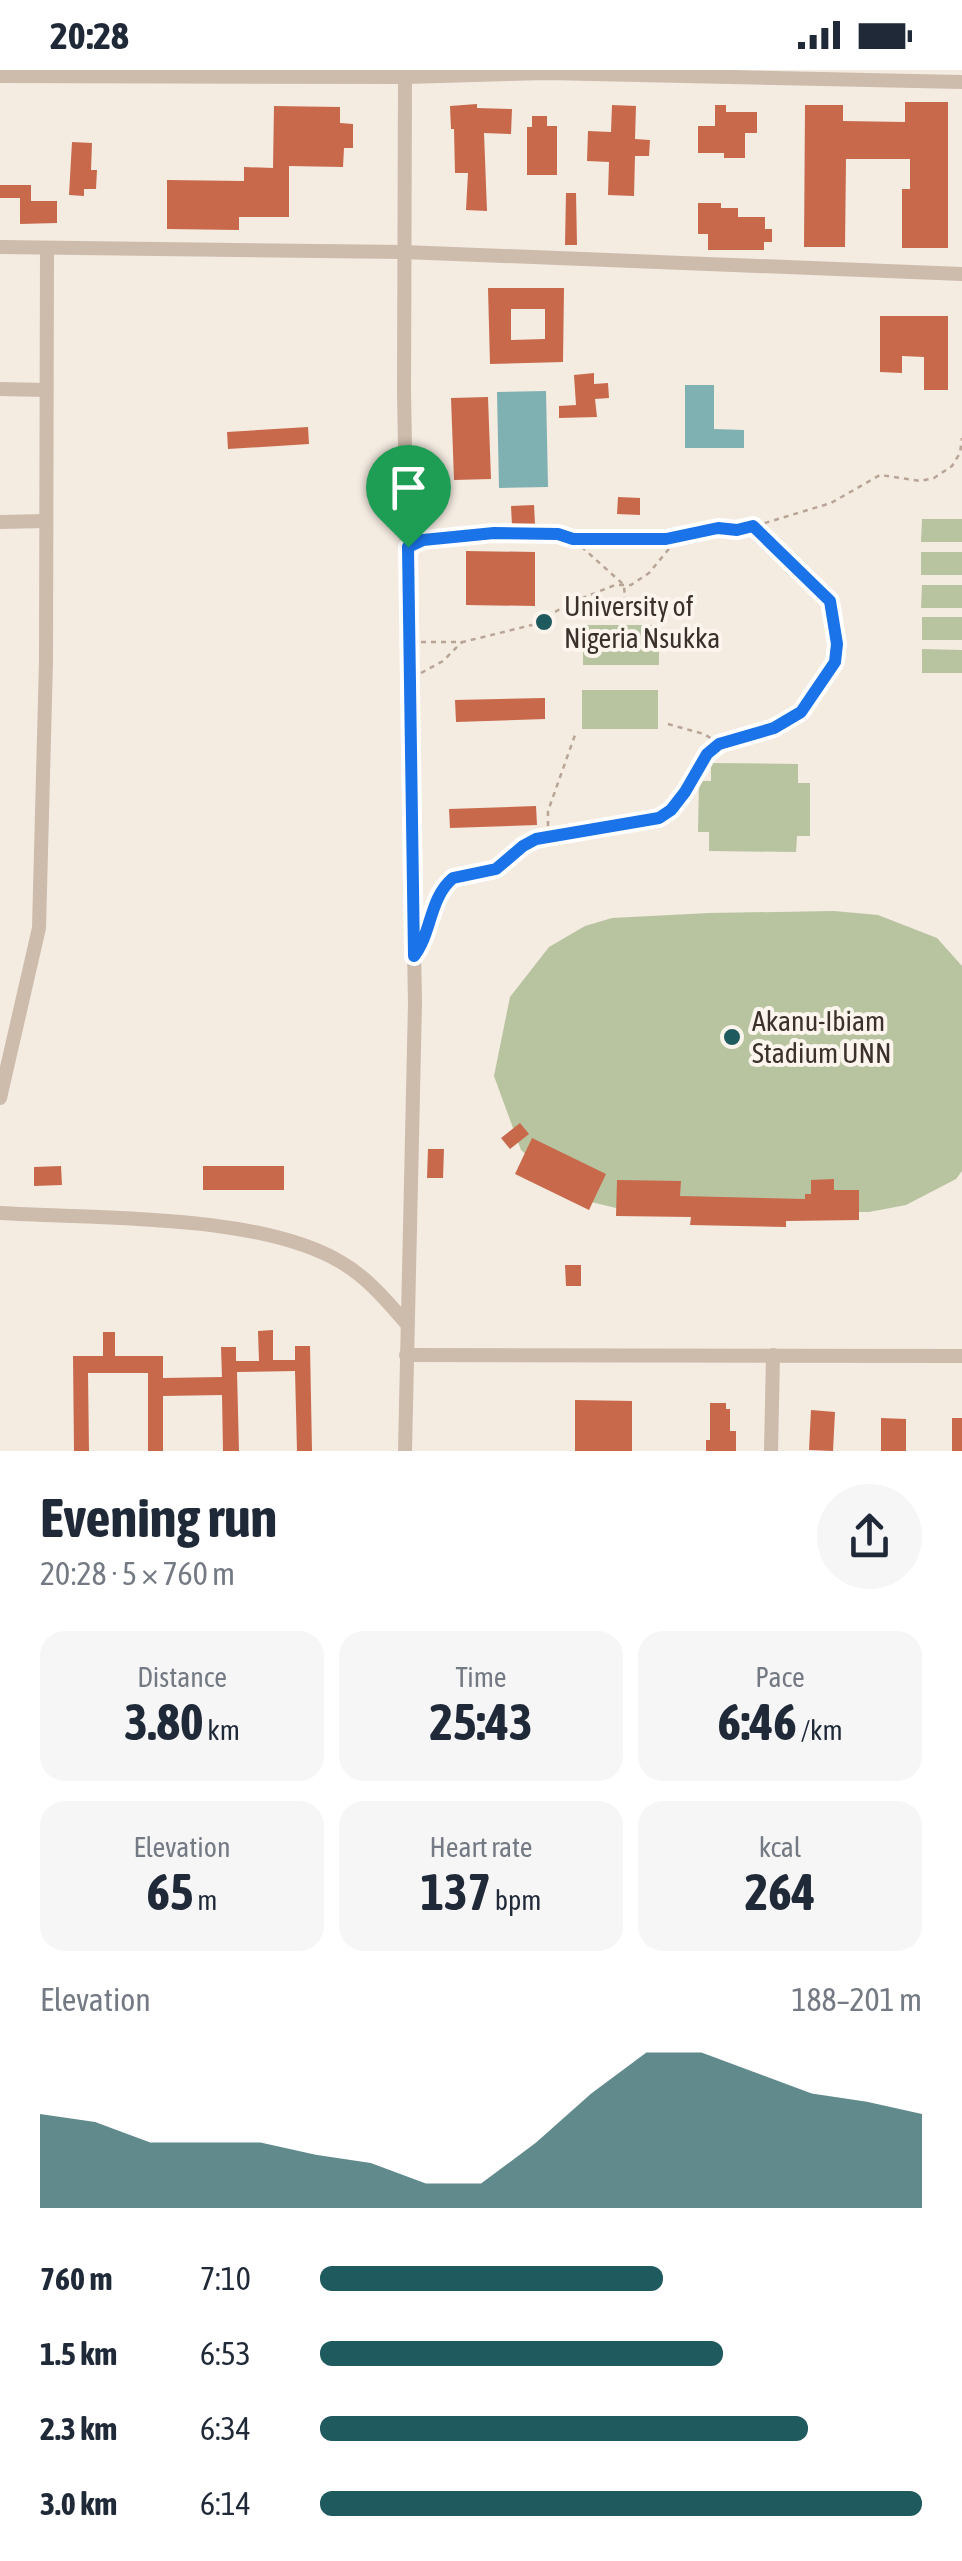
<!DOCTYPE html>
<html lang="en">
<head>
<meta charset="utf-8">
<style>
	:root { --surface:#fff; --page:#f6f6f7; --text:#1f2937; --muted:#747a83; --accent:#1f5a5e }
	body { margin:0; font-family:"Asap Condensed",sans-serif; background:var(--page); color:var(--text); height:100vh; display:flex; flex-direction:column; font-size:38px; white-space:nowrap }
	* { box-sizing:border-box; margin:0 }
	p { font-size:32px; color:var(--muted) }
	.icon { flex:none; width:55px; height:55px; fill:none; stroke:currentColor; stroke-width:2; stroke-linecap:round; stroke-linejoin:round }
	.map { position:relative; height:1381px; overflow:hidden }
	.panel { display:flex; flex-direction:column; background:var(--surface); flex:1 }
	.panel>* { flex:none }
	.pin { position:absolute; display:grid; place-items:center; width:85px; height:85px; color:#fff; margin:-102px -42px; border-radius:50% 50% 50% 0; rotate:-45deg; box-shadow:0 0 10px #0007 }
	.pin .icon { rotate:45deg }
	.round { display:grid; place-items:center; flex:none; width:105px; height:105px; border-radius:52px; background:var(--page) }
	.summary { display:flex; align-items:center; justify-content:space-between; height:170px; padding:0 40px }
	h1 { font-size:55px; font-weight:700; line-height:75px }
	.metrics { display:grid; grid-template-columns:repeat(3,1fr); gap:15px; height:170px; padding:10px 40px }
	.metrics div { display:grid; align-content:center; border-radius:25px; background:var(--page); text-align:center }
	.metrics b { font-size:50px; font-weight:700 }
	.metrics small { font-size:28px; font-weight:400 }
	.metrics p { font-size:28px }
	.chart { height:280px; padding:20px 40px }
	.chart p { display:flex; justify-content:space-between }
	.chart svg { width:100%; height:180px; margin-top:10px; fill:var(--accent); opacity:.7 }
	ul { padding:0 40px; list-style:none; font-size:32px }
	li { display:grid; grid-template-columns:160px 120px 1fr; align-items:center; height:75px }
	li i { height:25px; border-radius:12px; background:var(--accent) }
	.status { display:flex; justify-content:space-between; align-items:center; height:70px; padding:0 50px; background:var(--surface); direction:ltr }
	.status svg { height:28px; fill:currentColor }
	.map>svg:first-child { display:block }
	.green { fill:#b8c4a0 }
	.water { fill:#7fb0b2 }
	.building { fill:#c8694b; fill-rule:evenodd }
	.lines { fill:none; stroke-linecap:round; stroke-linejoin:round }
	.path { stroke:#b9a596; stroke-width:2.5; stroke-dasharray:5 5; stroke-linecap:butt }
	.minor { stroke:#cdbbac; stroke-width:14 }
	.route-casing { stroke:#fff; stroke-width:20 }
	.route { stroke:#1a73e8; stroke-width:12 }
	.poi-dot { fill:#1f5a5e; stroke:#fbf5ee; stroke-width:4 }
	.labels { text-anchor:middle; stroke-width:8; stroke-linejoin:round; paint-order:stroke }
	.poi-label { font-size:28px; fill:#3b302b; stroke:#fbf5ee; text-anchor:start }
</style>
</head>
<body>
<div class="status"><b>20:28</b><svg viewBox="0 0 49 12"><path d="M0 12V9h3v3zM5 12V6h3v6zM10 12V3h3v9zM15 12V0h3v12zM26 1h20v11H26zM47 4h2v5h-2z"/></svg></div>
<div class="map">
<svg width="962" height="1381" viewBox="0 0 962 1381">
	<rect width="100%" height="100%" fill="#f4ebe1"/>
	<g class="green">
		<path d="M 922,449 L 962,449 L 962,472 L 921,472 Z"/>
		<rect x="921" y="482" width="41" height="23"/>
		<path d="M 922,515 L 962,515 L 962,538 L 921,538 Z"/>
		<rect x="922" y="547" width="40" height="23"/>
		<rect x="583" y="555" width="76" height="40"/>
		<path d="M 922,579 L 962,580 L 962,603 L 922,603 Z"/>
		<rect x="582" y="620" width="76" height="39"/>
		<path d="M 711,693 L 798,694 L 798,713 L 810,713 L 810,766 L 797,766 L 796,782 L 709,781 L 709,762 L 698,762 L 699,711 L 711,711 Z"/>
		<path d="M 834,841 L 878,845 L 937,868 L 962,896 L 962,1101 L 956,1109 L 906,1135 L 869,1142 L 633,1142 L 574,1128 L 521,1080 L 494,1006 L 510,927 L 549,877 L 585,856 L 612,848 L 709,843 Z"/>
	</g>
	<g class="water">
		<path d="M 685,315 L 714,315 L 714,359 L 744,360 L 744,378 L 685,378 Z"/>
		<path d="M 546,321 L 548,417 L 499,418 L 497,322 Z"/>
	</g>
	<g class="building">
		<path d="M 905,32 L 948,32 L 948,178 L 902,178 L 902,119 L 910,119 L 910,89 L 846,89 L 845,177 L 804,177 L 805,35 L 843,35 L 843,51 L 905,52 Z"/>
		<path d="M 477,34 L 477,38 L 512,39 L 511,64 L 484,63 L 487,141 L 466,140 L 468,103 L 455,103 L 454,59 L 451,59 L 450,36 Z"/>
		<path d="M 612,35 L 636,36 L 635,69 L 650,70 L 649,86 L 635,86 L 634,126 L 608,125 L 609,92 L 587,91 L 588,61 L 611,62 Z"/>
		<path d="M 715,35 L 726,35 L 726,42 L 757,42 L 757,63 L 745,63 L 745,88 L 724,88 L 724,83 L 698,83 L 698,56 L 715,56 Z"/>
		<path d="M 274,36 L 340,37 L 340,53 L 353,54 L 353,78 L 344,78 L 343,97 L 289,96 L 289,147 L 239,147 L 239,160 L 167,159 L 167,110 L 244,111 L 244,97 L 273,98 Z"/>
		<path d="M 532,46 L 547,46 L 547,56 L 557,56 L 557,105 L 527,105 L 527,57 L 532,57 Z"/>
		<path d="M 72,72 L 92,73 L 91,100 L 97,100 L 96,119 L 84,119 L 84,126 L 69,125 Z"/>
		<path d="M 0,115 L 31,115 L 31,131 L 57,131 L 57,153 L 20,154 L 20,128 L 0,128 Z"/>
		<path d="M 566,123 L 576,123 L 577,175 L 565,175 Z"/>
		<path d="M 698,133 L 721,133 L 721,138 L 738,138 L 738,147 L 765,147 L 765,159 L 772,159 L 772,172 L 764,172 L 764,180 L 708,180 L 708,164 L 698,164 Z"/>
		<path d="M 488,218 L 564,218 L 563,292 L 490,294 ZM 511,239 L 545,239 L 545,269 L 511,270 Z"/>
		<path d="M 880,246 L 948,246 L 948,320 L 924,320 L 924,287 L 902,286 L 902,303 L 880,302 Z"/>
		<path d="M 594,303 L 594,314 L 608,313 L 609,328 L 595,329 L 597,347 L 559,348 L 559,336 L 576,335 L 574,305 Z"/>
		<path d="M 488,327 L 491,409 L 454,410 L 451,328 Z"/>
		<path d="M 308,357 L 309,374 L 228,379 L 227,362 Z"/>
		<path d="M 618,427 L 640,428 L 640,445 L 617,444 Z"/>
		<path d="M 534,435 L 535,454 L 512,455 L 511,436 Z"/>
		<path d="M 466,481 L 535,482 L 535,536 L 466,535 Z"/>
		<path d="M 545,628 L 545,649 L 456,652 L 455,630 Z"/>
		<path d="M 536,736 L 537,755 L 450,758 L 449,739 Z"/>
		<path d="M 520,1053 L 529,1064 L 510,1079 L 501,1068 Z"/>
		<path d="M 532,1068 L 606,1104 L 589,1140 L 515,1104 Z"/>
		<path d="M 428,1079 L 444,1079 L 443,1108 L 427,1108 Z"/>
		<path d="M 61,1096 L 62,1115 L 34,1116 L 34,1097 Z"/>
		<rect x="203" y="1096" width="81" height="24"/>
		<path d="M 834,1109 L 834,1120 L 859,1120 L 859,1150 L 786,1151 L 786,1157 L 690,1155 L 691,1147 L 616,1146 L 617,1110 L 681,1111 L 680,1126 L 805,1129 L 805,1124 L 811,1124 L 811,1110 Z"/>
		<path d="M 565,1195 L 581,1195 L 581,1216 L 566,1216 Z"/>
		<path d="M 273,1260 L 273,1290 L 295,1290 L 295,1276 L 310,1276 L 312,1381 L 297,1381 L 295,1301 L 237,1302 L 239,1381 L 223,1381 L 222,1325 L 163,1326 L 163,1381 L 148,1381 L 148,1303 L 88,1303 L 89,1381 L 74,1381 L 73,1286 L 103,1286 L 103,1262 L 115,1262 L 115,1286 L 163,1286 L 163,1308 L 222,1307 L 221,1277 L 236,1277 L 236,1291 L 259,1291 L 258,1261 Z"/>
		<path d="M 575,1330 L 632,1331 L 632,1381 L 575,1381 Z"/>
		<path d="M 710,1333 L 726,1333 L 726,1339 L 730,1339 L 730,1361 L 736,1361 L 736,1381 L 706,1381 L 706,1370 L 710,1370 Z"/>
		<path d="M 811,1340 L 835,1342 L 833,1381 L 809,1380 Z"/>
		<path d="M 881,1348 L 906,1349 L 906,1381 L 881,1381 Z"/>
		<rect x="952" y="1348" width="10" height="33"/>
	</g>
	<g class="lines">
		<g class="path">
			<path d="M 755,456 L 831,433 L 880,405 L 920,411 L 934,408 L 952,396 L 960,383 L 962,368"/>
			<path d="M 574,470 L 624,515 L 625,529 L 621,546"/>
			<path d="M 419,472 L 494,463 L 558,464 L 573,469 L 614,466 L 667,469 L 718,458 L 737,460 L 753,456 L 831,531 L 837,573 L 835,591 L 801,642 L 774,658 L 719,674 L 707,684 L 685,722 L 671,740 L 659,748 L 536,769 L 523,776 L 497,799 L 453,808 L 436,832 L 428,853"/>
			<path d="M 421,572 L 463,572 L 540,553 L 565,535 L 615,515 L 631,515 L 649,503 L 677,469"/>
			<path d="M 421,603 L 443,591 L 462,572"/>
			<path d="M 668,654 L 704,664 L 717,672"/>
			<path d="M 552,765 L 548,757 L 548,741 L 575,665"/>
		</g>
		<g class="minor">
			<path d="M 0,6 L 405,7 L 404,321 L 415,933 L 405,1381"/>
			<path d="M 405,7 L 546,3 L 962,12"/>
			<path d="M 0,177 L 404,182 L 962,204"/>
			<path d="M 0,319 L 46,320"/>
			<path d="M 0,452 L 46,451"/>
			<path d="M 0,1028 L 39,858 L 46,591 L 47,179"/>
			<path d="M 0,1143 C 97,1149 255,1143 339,1191 C 366,1206 386,1230 406,1253"/>
			<path d="M 406,1285 L 962,1286"/>
			<path d="M 771,1381 L 773,1285"/>
		</g>
	</g>
	<g class="lines">
		<defs>
			<path id="route" d="M 753,456 L 830,531 L 837,574 L 835,592 L 801,642 L 774,658 L 719,674 L 707,684 L 685,722 L 671,740 L 659,748 L 536,769 L 523,776 L 496,799 L 453,808 C 429,828 432,863 414,886 L 408,477 L 423,470 L 494,463 L 558,464 L 573,469 L 666,469 L 718,458 L 737,460 Z"/>
		</defs>
		<use href="#route" class="route-casing"/>
		<use href="#route" class="route"/>
	</g>
	<g class="poi-dot">
		<circle cx="544" cy="552" r="10"/>
		<circle cx="732" cy="967" r="10"/>
	</g>
	<g class="labels">
		<g class="poi-label">
			<text x="564" y="546">University of<tspan x="564" dy="32">Nigeria Nsukka</tspan></text>
			<text x="752" y="961">Akanu-Ibiam<tspan x="752" dy="32">Stadium UNN</tspan></text>
		</g>
	</g>
</svg>
<div class="pin" style="left:408px;top:477px;background:#1e9e55"><svg class="icon" aria-label="arrive" viewBox="0 0 24 24"><path d="M6 21V4h12l-3 4 3 4H6"/></svg></div>
</div>
<section class="panel">
<div class="summary"><div><h1>Evening run</h1><p>20:28 · 5 × 760 m</p></div><a class="round"><svg class="icon" aria-label="share" viewBox="0 0 24 24"><path d="M12 15V3M7 8l5-5 5 5M5 13v7h14v-7"/></svg></a></div>
<div class="metrics">
<div><p>Distance</p><b>3.80<small> km</small></b></div>
<div><p>Time</p><b>25:43</b></div>
<div><p>Pace</p><b>6:46<small> /km</small></b></div>
</div>
<div class="metrics">
<div><p>Elevation</p><b>65<small> m</small></b></div>
<div><p>Heart rate</p><b>137<small> bpm</small></b></div>
<div><p>kcal</p><b>264</b></div>
</div>
<div class="chart"><p><span>Elevation</span>188–201 m</p>
<svg viewBox="0 0 160 44" preserveAspectRatio="none"><path d="M0 44V21L10 23L20 28L30 28L40 28L50 31L60 33L70 38L80 38L90 28L100 16L110 6L120 6L130 11L140 16L150 18L160 21V44z"/></svg>
</div>
<ul>
<li><b>760 m</b>7:10<i style="width:57%"></i></li>
<li><b>1.5 km</b>6:53<i style="width:67%"></i></li>
<li><b>2.3 km</b>6:34<i style="width:81%"></i></li>
<li><b>3.0 km</b>6:14<i style="width:100%"></i></li>
</ul>
</section>
</body>
</html>
